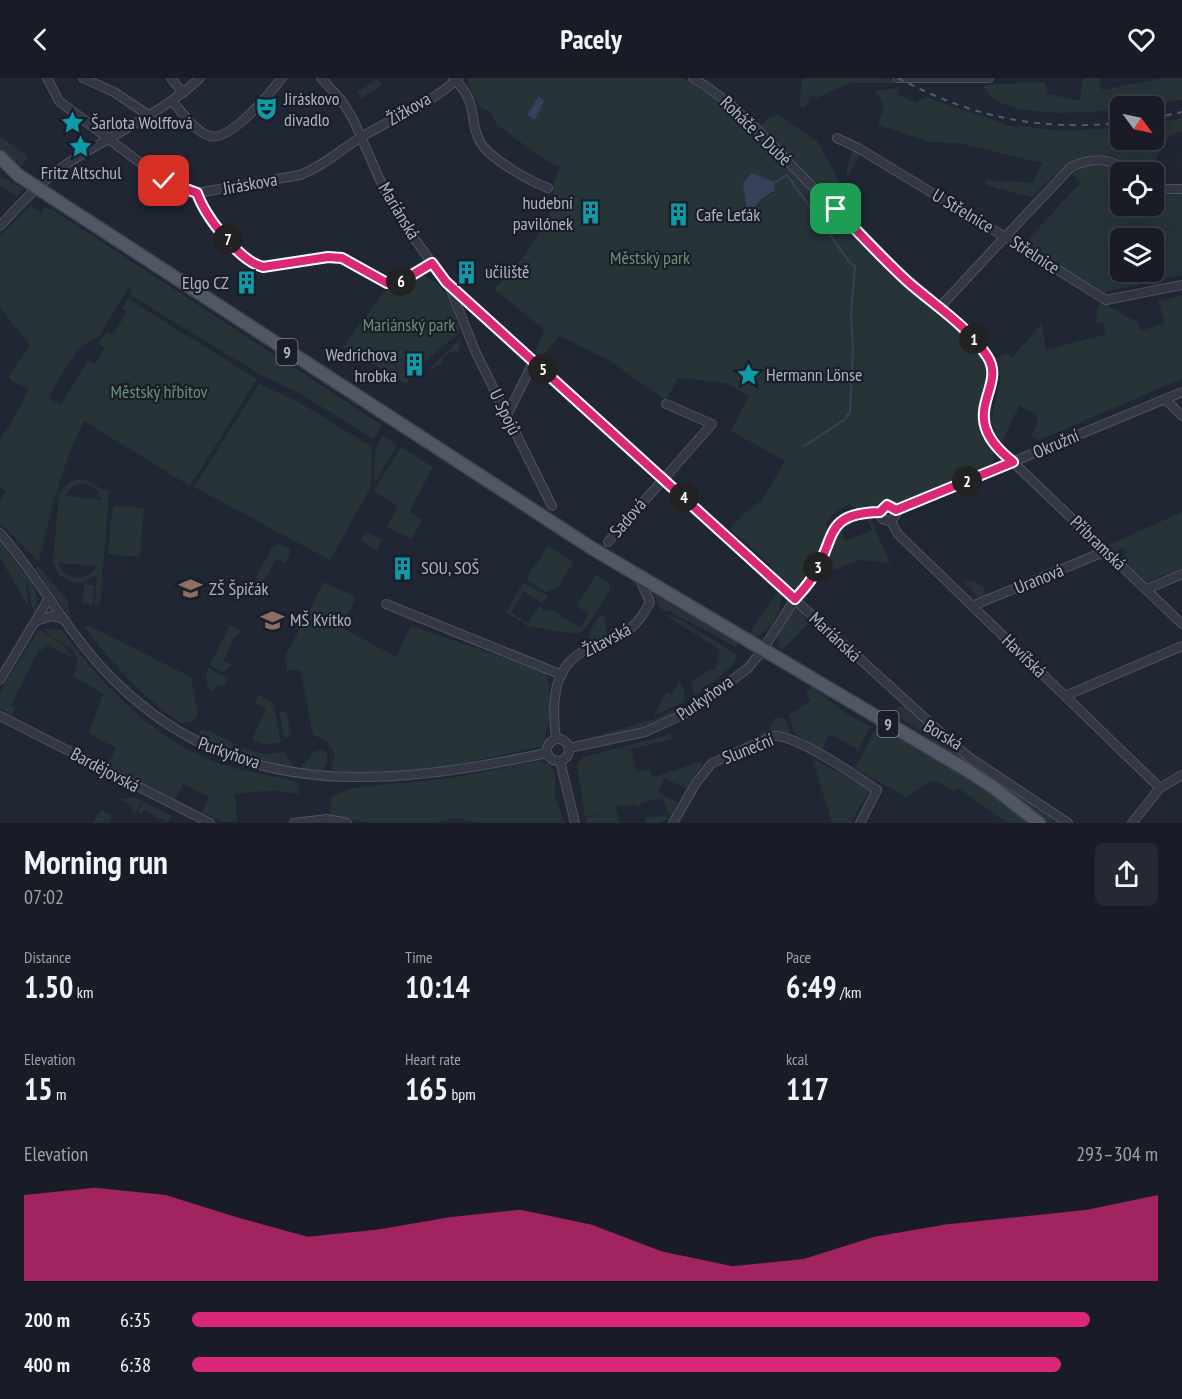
<!DOCTYPE html>
<html lang="en">
<head>
<meta charset="utf-8">
<style>
	:root { --surface:#191c27; --page:#262933; --text:#f1f3f6; --muted:#9fa1a7; --line:#373a44; --accent:#db2777 }
	body { margin:0; font-family:"PT Sans Narrow",sans-serif; background:var(--page); color:var(--text); height:100vh; display:flex; flex-direction:column; font-size:22px; white-space:nowrap }
	* { box-sizing:border-box; margin:0 }
	p { font-size:20px; color:var(--muted) }
	.icon { flex:none; width:33px; height:33px; fill:none; stroke:currentColor; stroke-width:2; stroke-linecap:round; stroke-linejoin:round }
	.map { position:relative; height:745px; overflow:hidden }
	.side { display:flex; flex-direction:column; background:var(--surface); flex:1 }
	.side>* { flex:none }
	.needle { width:39px; rotate:123deg }
	.buttons { position:absolute; left:1110px; top:18px; display:grid; gap:12px }
	.buttons a { display:grid; place-items:center; width:54px; height:54px; border-radius:9px; background:var(--surface); box-shadow:0 6px 24px #0002,0 0 0 2px var(--line); font-size:30px }
	.pin { position:absolute; display:grid; place-items:center; width:51px; height:51px; color:#fff; margin:-26px; border-radius:12px; box-shadow:0 3px 9px #0006 }
	.km { position:absolute; width:30px; height:30px; margin:-15px; border-radius:50%; background:#222; color:#fff; font-size:16px; line-height:30px; text-align:center }
	.round { display:grid; place-items:center; flex:none; width:63px; height:63px; border-radius:9px; background:var(--page) }
	.overview { display:flex; align-items:center; justify-content:space-between; height:102px; padding:0 24px }
	h1 { font-size:33px; font-weight:800; line-height:45px }
	.stats { display:grid; grid-template-columns:repeat(3,1fr); gap:9px; height:102px; padding:6px 24px }
	.stats div { display:grid; align-content:center }
	.stats b { font-size:30px; font-weight:800 }
	.stats small { font-size:16px; font-weight:400 }
	.stats p { font-size:16px }
	.chart { height:168px; padding:12px 24px }
	.chart p { display:flex; justify-content:space-between }
	.chart svg { width:100%; height:108px; margin-top:6px; fill:var(--accent); opacity:.7 }
	ul { padding:0 24px; list-style:none; font-size:20px }
	li { display:grid; grid-template-columns:96px 72px 1fr; align-items:center; height:45px }
	li i { height:15px; border-radius:8px; background:var(--accent) }
	header { display:flex; justify-content:space-between; align-items:center; height:78px; padding:0 24px; background:var(--surface); font-size:27px; font-weight:800 }
	.map>svg:first-child { display:block }
	.green { fill:#263438; fill-rule:evenodd }
	.water { fill:#37415c }
	.lines { fill:none; stroke-linecap:round; stroke-linejoin:round }
	.stream { stroke:#37415c; stroke-width:2 }
	.street-casing { stroke:#4e5360; stroke-width:10 }
	.primary-casing { stroke:#3d424e; stroke-width:15 }
	.street { stroke:#343845; stroke-width:8 }
	.primary { stroke:#525765; stroke-width:12 }
	.rail { stroke:#565c6c; stroke-width:2; stroke-dasharray:6 6; stroke-linecap:butt }
	.primary-bridge-casing { stroke:#3d424e; stroke-width:15; stroke-linecap:butt }
	.primary-bridge { stroke:#525765; stroke-width:12 }
	.route-casing { stroke:#fff; stroke-width:12 }
	.route { stroke:#db2777; stroke-width:8 }
	.labels { text-anchor:middle; stroke-width:4.5; stroke-linejoin:round; paint-order:stroke }
	.shield { fill:#1a1e29; stroke:#828694; stroke-width:1.5 }
	.shield-label { font-size:16px; font-weight:bold; fill:#aeb3c2 }
	.poi-label { font-size:18px; fill:#aeb3c2; stroke:#1a1e29; text-anchor:start }
	.street-label { font-size:18px; fill:#aeb3c2; stroke:#1a1e29 }
	.park-label { font-size:18px; fill:#689077; stroke:#1a1e29 }
</style>
</head>
<body>
<header><svg class="icon" aria-label="back" viewBox="0 0 24 24"><path d="M15 5l-7 7 7 7"/></svg>Pacely<svg class="icon" aria-label="heart" viewBox="0 0 24 24"><path d="M12 20l-8-8c-3-5 5-10 8-4 3-6 11-1 8 4z"/></svg></header>
<div class="map">
<svg width="1182" height="745" viewBox="0 0 1182 745">
	<rect width="100%" height="100%" fill="#212634"/>
	<g class="green">
		<path d="M 469,0 L 682,0 L 721,23 L 902,203 L 975,269 L 986,286 L 986,304 L 980,321 L 979,340 L 981,355 L 993,373 L 994,381 L 991,389 L 896,432 L 893,428 C 876,436 864,437 849,426 L 833,436 L 825,445 L 828,448 L 814,490 L 798,509 L 790,510 L 775,495 L 769,485 L 730,451 L 744,435 L 762,422 L 785,383 L 731,353 L 749,318 L 727,305 L 678,300 L 666,322 L 608,282 L 560,258 L 541,279 L 535,274 L 545,252 L 494,211 L 514,191 L 534,164 L 554,128 L 553,108 L 560,89 L 546,83 L 496,46 L 491,34 L 479,29 L 468,6 ZM 774,114 L 760,122 L 754,132 L 747,131 L 747,116 Z"/>
		<path d="M 802,0 L 883,0 L 895,2 L 895,5 L 851,5 L 816,20 L 812,18 L 805,29 L 799,29 Z"/>
		<path d="M 1083,0 L 1099,0 L 1102,12 L 1163,0 L 1182,0 L 1182,22 L 1142,28 L 1120,28 L 1120,31 C 1090,35 994,43 983,7 L 1045,4 L 1048,16 L 1080,23 Z"/>
		<path d="M 377,1 L 382,7 L 361,21 L 357,14 Z"/>
		<path d="M 898,10 L 897,16 L 916,25 L 926,19 L 1013,49 L 1021,48 L 1061,53 L 1120,50 L 1120,62 L 1154,62 L 1154,46 L 1182,40 L 1182,54 L 1170,57 L 1148,94 C 1138,93 1128,84 1118,80 C 1081,68 1057,95 1032,119 L 985,107 L 986,102 L 1032,105 L 1042,85 L 960,65 L 929,64 L 878,47 L 884,28 L 875,13 Z"/>
		<path d="M 778,37 L 818,64 L 842,110 L 836,125 L 761,48 L 768,40 Z"/>
		<path d="M 0,58 L 28,79 L 22,88 L 0,72 Z"/>
		<path d="M 853,72 L 861,76 L 847,100 L 847,89 Z"/>
		<path d="M 1109,87 L 1125,94 L 1120,94 L 1120,128 L 1154,128 L 1154,113 L 1171,117 L 1182,114 L 1182,197 L 1104,214 L 1023,167 L 1080,105 L 1072,96 L 1083,89 ZM 1120,160 L 1154,160 L 1154,194 L 1120,194 Z"/>
		<path d="M 0,98 L 23,111 L 17,119 L 0,108 Z"/>
		<path d="M 846,114 L 859,144 L 897,185 L 896,188 L 838,129 Z"/>
		<path d="M 31,128 L 43,136 L 43,129 L 53,132 L 382,347 L 374,361 L 299,315 L 261,297 L 132,218 L 130,208 L 98,260 C 78,262 57,304 48,320 L 61,327 L 88,282 L 95,286 L 105,270 L 98,265 L 107,254 L 113,257 L 127,234 L 122,230 L 128,221 L 257,301 L 190,408 L 84,343 C 61,388 51,434 39,484 L 0,445 L 0,422 L 6,413 L 0,410 L 0,360 L 9,349 L 29,311 L 11,303 L 9,298 L 30,267 L 0,230 L 0,158 Z"/>
		<path d="M 421,197 C 448,207 453,228 460,254 L 415,292 L 406,306 L 343,269 L 384,214 Z"/>
		<path d="M 1182,217 L 1182,301 L 1039,362 L 1031,358 L 1038,344 L 1035,335 L 1019,328 L 1002,364 C 983,340 997,330 1000,304 C 1001,297 998,287 997,280 L 1007,275 L 1013,279 L 1042,245 L 1046,272 L 1106,256 L 1104,245 L 1096,245 L 1097,233 L 1101,224 L 1137,244 L 1140,253 L 1165,245 L 1158,223 Z"/>
		<path d="M 461,260 L 459,273 L 448,275 L 442,282 L 443,286 L 427,293 Z"/>
		<path d="M 259,306 L 297,323 L 372,369 L 371,409 L 330,482 L 194,409 Z"/>
		<path d="M 382,357 L 397,367 L 374,406 L 375,374 Z"/>
		<path d="M 401,369 L 433,389 L 409,434 L 422,441 L 412,461 L 387,449 L 398,428 L 374,413 Z"/>
		<path d="M 81,401 C 93,402 99,413 109,413 L 100,526 L 95,526 L 97,497 L 83,505 L 72,504 L 59,497 L 53,483 L 59,416 L 70,404 ZM 86,406 L 96,411 L 102,422 L 64,418 L 73,408 ZM 58,485 L 59,485 L 97,488 C 86,505 65,503 58,485 Z"/>
		<path d="M 113,428 L 144,430 L 140,479 L 108,476 Z"/>
		<path d="M 1182,434 L 1182,491 L 1146,504 L 1121,481 L 1127,474 L 1121,469 L 1116,475 L 1108,467 Z"/>
		<path d="M 867,441 L 871,442 L 890,485 L 860,482 L 823,496 L 835,457 L 840,453 L 845,463 L 868,454 L 872,452 Z"/>
		<path d="M 365,454 L 382,461 L 377,472 L 360,462 Z"/>
		<path d="M 0,463 L 34,509 L 37,521 L 34,537 L 26,500 L 28,528 L 0,480 Z"/>
		<path d="M 280,466 L 291,472 L 285,485 L 276,481 L 263,505 L 263,513 L 252,507 L 272,469 Z"/>
		<path d="M 548,468 L 574,484 L 558,509 L 546,514 L 528,503 L 527,499 Z"/>
		<path d="M 38,488 L 67,522 L 71,540 L 35,490 Z"/>
		<path d="M 596,497 L 609,505 L 610,512 L 587,549 L 579,556 L 529,549 L 506,534 L 523,505 L 526,506 L 548,518 L 543,526 L 524,514 L 511,534 L 528,545 L 539,528 L 547,534 L 550,531 L 577,548 L 582,548 L 589,536 L 577,528 Z"/>
		<path d="M 963,503 L 972,503 L 984,509 L 985,519 L 980,521 Z"/>
		<path d="M 324,504 L 356,519 L 341,549 L 396,579 L 411,548 L 508,581 L 511,576 L 546,595 C 552,604 549,658 542,668 C 503,677 362,711 331,691 L 335,676 L 325,662 L 313,657 L 300,591 L 287,593 L 285,579 Z"/>
		<path d="M 85,506 L 95,508 L 92,527 L 82,525 Z"/>
		<path d="M 779,512 L 782,517 C 780,533 772,554 755,559 L 748,557 Z"/>
		<path d="M 653,516 L 738,565 L 736,569 L 671,534 L 662,532 Z"/>
		<path d="M 795,530 L 804,535 L 802,537 L 809,544 L 782,572 L 778,568 L 777,556 Z"/>
		<path d="M 664,536 L 677,540 L 738,577 L 732,588 L 695,618 L 691,610 L 692,603 L 711,591 L 714,592 L 720,582 L 717,580 L 720,572 Z"/>
		<path d="M 600,537 L 604,537 L 607,557 L 591,563 L 589,554 Z"/>
		<path d="M 88,547 L 191,599 L 198,636 L 194,643 L 181,645 C 142,619 114,587 85,550 Z"/>
		<path d="M 230,547 L 242,553 L 235,558 L 223,583 L 232,587 L 223,594 L 210,587 Z"/>
		<path d="M 39,551 L 63,567 L 72,579 L 46,567 L 43,572 L 39,571 L 11,627 L 15,630 L 12,637 L 0,631 L 0,614 Z"/>
		<path d="M 43,551 L 62,552 C 104,609 160,669 231,689 C 253,695 276,699 298,704 L 299,716 L 273,712 L 235,716 L 237,743 L 223,744 L 202,734 L 209,719 L 183,706 L 175,721 L 108,686 L 116,670 L 89,655 L 103,616 L 73,598 C 88,569 57,566 43,551 Z"/>
		<path d="M 208,590 L 229,600 L 226,606 L 217,607 L 213,613 L 208,610 L 206,600 Z"/>
		<path d="M 679,603 L 684,612 L 684,624 L 653,638 L 667,614 L 672,616 Z"/>
		<path d="M 811,608 L 845,635 L 870,648 L 859,672 L 831,657 L 827,660 L 822,672 L 795,656 L 789,637 L 810,623 L 806,615 Z"/>
		<path d="M 259,616 L 274,627 L 281,665 L 265,666 L 252,662 L 266,631 L 255,625 Z"/>
		<path d="M 903,626 L 971,684 L 1058,745 L 1046,745 C 1016,718 982,698 949,675 C 928,661 913,644 887,635 Z"/>
		<path d="M 683,627 C 670,648 605,658 581,662 L 655,641 Z"/>
		<path d="M 286,633 L 291,658 L 284,660 L 279,634 Z"/>
		<path d="M 774,640 L 784,640 L 791,655 L 771,654 L 716,680 L 767,653 L 775,644 Z"/>
		<path d="M 878,646 L 1006,725 L 1028,745 L 1007,745 L 958,710 L 953,714 L 938,703 L 928,705 L 906,719 L 855,690 Z"/>
		<path d="M 201,652 L 209,653 C 232,664 256,681 283,674 L 296,690 C 261,684 228,675 196,659 Z"/>
		<path d="M 671,656 L 672,661 L 631,671 L 636,694 L 650,691 L 652,699 C 667,696 682,689 701,684 L 702,687 L 686,710 L 664,701 L 658,715 L 678,724 L 672,736 L 668,735 L 663,720 L 641,725 L 639,729 L 633,726 L 615,729 L 620,745 L 587,745 L 586,740 L 613,733 L 585,739 L 577,687 L 583,679 Z"/>
		<path d="M 323,672 L 326,674 L 328,683 L 323,693 L 300,691 L 315,673 Z"/>
		<path d="M 812,680 L 870,712 L 850,745 L 832,745 Z"/>
		<path d="M 538,683 L 551,686 L 555,698 L 555,719 L 565,745 L 480,745 L 455,740 L 435,745 L 371,745 L 330,737 L 331,719 L 352,710 L 451,700 Z"/>
		<path d="M 132,719 L 141,723 L 135,735 L 131,733 L 133,729 L 120,721 Z"/>
		<path d="M 143,724 L 171,738 L 168,745 L 144,732 L 142,736 L 138,734 Z"/>
		<path d="M 102,732 L 112,738 L 109,745 L 92,745 Z"/>
		<path d="M 664,737 L 669,739 L 660,745 L 645,745 L 646,740 Z"/>
	</g>
	<g class="water">
		<path d="M 539,18 L 544,23 L 535,42 L 527,37 Z"/>
		<path d="M 752,95 L 774,104 L 775,112 L 760,122 L 752,134 L 747,131 L 743,105 Z"/>
	</g>
	<g class="lines">
		<path class="stream" d="M 772,106 L 787,97 L 850,185 L 855,188 L 851,235 L 853,272 L 850,334 L 844,342 L 804,368"/>
		<defs>
			<g id="street">
				<path d="M 47,0 L 59,23 L 164,103 L 197,115 L 300,97 C 324,88 341,71 363,58 C 393,40 433,25 458,0"/>
				<path d="M 83,0 L 114,14 L 150,38"/>
				<path d="M 171,0 L 183,15"/>
				<path d="M 321,0 L 342,23 L 353,41 L 384,111 L 405,148 L 446,204 L 939,653 L 970,680 L 1068,745"/>
				<path d="M 453,0 C 481,26 467,44 482,67 C 493,82 531,104 548,110"/>
				<path d="M 693,0 C 737,26 769,64 804,100 C 836,134 870,168 904,200 C 931,226 966,246 987,278 C 1002,301 972,332 993,365 L 1182,546"/>
				<path d="M 897,0 L 989,0"/>
				<path d="M 172,23 C 182,34 195,54 210,58 C 230,64 271,14 282,0"/>
				<path d="M 837,60 L 858,70 L 1005,159 L 939,230"/>
				<path d="M 1132,94 C 1111,81 1095,78 1071,89 L 1005,159 L 1106,222 L 1182,207"/>
				<path d="M 1154,107 L 1165,111 L 1182,111"/>
				<path d="M 197,115 C 205,138 239,183 263,188 L 328,179 L 342,180 L 387,205 L 402,203 L 432,185"/>
				<path d="M 0,148 C 21,125 42,103 68,85 C 112,56 161,36 200,0"/>
				<path d="M 450,210 L 476,275 L 552,428"/>
				<path d="M 1165,321 L 1182,338"/>
				<path d="M 507,337 L 534,283"/>
				<path d="M 896,432 L 1182,314"/>
				<path d="M 880,434 L 882,441 L 891,444"/>
				<path d="M 891,444 L 898,456 L 1160,710"/>
				<path d="M 0,455 C 38,498 65,550 104,592 C 230,726 383,709 547,675"/>
				<path d="M 608,464 L 712,346 L 666,326"/>
				<path d="M 1147,511 L 1182,496"/>
				<path d="M 386,526 L 562,597"/>
				<path d="M 972,528 L 1106,473"/>
				<path d="M 36,543 L 51,538 L 63,541"/>
				<path d="M 0,602 L 49,520"/>
				<path d="M 1065,618 L 1182,568"/>
				<path d="M 0,638 L 210,745"/>
				<circle cx="558" cy="672" r="11"/>
				<path d="M 556,661 C 552,630 551,592 582,574 C 615,554 630,564 650,524 L 640,502"/>
				<path d="M 569,670 L 645,654 L 693,632 L 748,590 L 762,573 L 795,521 L 814,497 L 835,448 L 860,435 L 880,434 L 887,427 L 893,428 L 897,435 L 891,444"/>
				<path d="M 560,683 L 575,745"/>
				<path d="M 294,745 L 327,741 L 347,745"/>
				<path d="M 673,745 L 696,705 L 712,685 L 774,658 C 797,657 855,697 877,712 L 860,745"/>
				<path d="M 1132,745 L 1160,710 L 1182,697"/>
			</g>
			<g id="primary">
				<path d="M 0,79 L 18,97"/>
				<path d="M 59,124 L 590,469 L 965,691 L 993,709 L 1039,745"/>
			</g>
		</defs>
		<use href="#street" class="street-casing"/>
		<use href="#primary" class="primary-casing"/>
		<use href="#street" class="street"/>
		<use href="#primary" class="primary"/>
		<g class="rail">
			<path d="M 898,0 C 972,39 1037,53 1120,45"/>
			<path d="M 1154,40 L 1182,34"/>
		</g>
		<defs>
			<path id="primary-bridge" d="M 18,97 L 59,124"/>
		</defs>
		<use href="#primary-bridge" class="primary-bridge-casing"/>
		<use href="#primary-bridge" class="primary-bridge"/>
	</g>
	<g class="lines">
		<defs>
			<path id="route" d="M 164,103 L 197,115 C 205,138 239,183 263,189 L 328,179 L 342,180 L 387,205 L 402,203 L 432,185 L 446,204 L 795,521 C 802,513 810,505 815,495 C 836,458 825,435 880,434 L 887,427 L 896,432 L 1013,384 C 952,336 1009,311 987,278 C 967,247 934,227 907,203 C 882,180 859,155 836,131"/>
		</defs>
		<use href="#route" class="route-casing"/>
		<use href="#route" class="route"/>
	</g>
	<defs>
		<symbol id="theatre-bare" viewBox="-9 -9 18 18"><path d="M-5-5.5Q0-4 5-5.5V0Q5 5 0 6Q-5 5-5 0ZM-3.3-2.5H-1v1.5H-3.3ZM1-2.5H3.3v1.5H1ZM-2.8 1Q0 5.5 2.8 1Z" fill="#0f9aa8" stroke="#1a1e29" stroke-width="2.5" paint-order="stroke"/></symbol>
		<symbol id="sight-bare" viewBox="-9 -9 18 18"><path d="M0-6L1.8-2.2L6-1.7L2.9 1.2L3.7 5.4L0 3.3L-3.7 5.4L-2.9 1.2L-6-1.7L-1.8-2.2Z" fill="#0f9aa8" stroke="#1a1e29" stroke-width="2.5" paint-order="stroke"/></symbol>
		<symbol id="building-bare" viewBox="-9 -9 18 18"><path d="M-4-6H4V6H1V3H-1V6H-4ZM-2.5-4.3h1.7v1.8h-1.7ZM.8-4.3h1.7v1.8H.8ZM-2.5-1h1.7V.8h-1.7ZM.8-1h1.7V.8H.8Z" fill="#0f9aa8" stroke="#1a1e29" stroke-width="2.5" paint-order="stroke"/></symbol>
		<symbol id="school-bare" viewBox="-9 -9 18 18"><path d="M0-5L7-2L0 1L-7-2ZM-4 1L0 2.5L4 1V4Q0 6-4 4Z" fill="#8d6e63" stroke="#1a1e29" stroke-width="2.5" paint-order="stroke"/></symbol>
	</defs>
	<g fill-rule="evenodd">
		<use href="#theatre-bare" x="250" y="14" width="33" height="33"/>
		<use href="#sight-bare" x="56" y="28" width="33" height="33"/>
		<use href="#sight-bare" x="64" y="52" width="33" height="33"/>
		<use href="#building-bare" x="574" y="118" width="33" height="33"/>
		<use href="#building-bare" x="662" y="120" width="33" height="33"/>
		<use href="#building-bare" x="450" y="178" width="33" height="33"/>
		<use href="#building-bare" x="230" y="188" width="33" height="33"/>
		<use href="#building-bare" x="398" y="270" width="33" height="33"/>
		<use href="#sight-bare" x="732" y="280" width="33" height="33"/>
		<use href="#building-bare" x="386" y="474" width="33" height="33"/>
		<use href="#school-bare" x="174" y="494" width="33" height="33"/>
		<use href="#school-bare" x="256" y="526" width="33" height="33"/>
	</g>
	<g class="labels">
		<g class="shield">
			<rect x="276.5" y="261" width="21" height="26" rx="4.5"/>
			<rect x="877.5" y="633" width="21" height="26" rx="4.5"/>
		</g>
		<g class="shield-label">
			<text x="287" y="280">9</text>
			<text x="888" y="652">9</text>
		</g>
		<g class="poi-label">
			<text x="284" y="27">Jiráskovo<tspan x="284" dy="21">divadlo</tspan></text>
			<text x="91" y="51">Šarlota Wolffová</text>
			<text x="81" y="101" text-anchor="middle">Fritz Altschul</text>
			<text x="573" y="131" text-anchor="end">hudební<tspan x="573" dy="21">pavilónek</tspan></text>
			<text x="696" y="143">Cafe Leťák</text>
			<text x="485" y="200">učiliště</text>
			<text x="229" y="211" text-anchor="end">Elgo CZ</text>
			<text x="397" y="283" text-anchor="end">Wedrichova<tspan x="397" dy="21">hrobka</tspan></text>
			<text x="766" y="303">Hermann Lönse</text>
			<text x="421" y="496">SOU, SOŠ</text>
			<text x="209" y="517">ZŠ Špičák</text>
			<text x="290" y="548">MŠ Kvítko</text>
		</g>
		<g class="street-label">
			<text transform="translate(409 31) rotate(-30)" y="6">Žižkova</text>
			<text transform="translate(756 53) rotate(44)" y="6">Roháče z Dubé</text>
			<text transform="translate(250 106) rotate(-10)" y="6">Jiráskova</text>
			<text transform="translate(399 133) rotate(59)" y="6">Mariánská</text>
			<text transform="translate(963 133) rotate(31)" y="6">U Střelnice</text>
			<text transform="translate(1035 177) rotate(33)" y="6">Střelnice</text>
			<text transform="translate(505 334) rotate(64)" y="6">U Spojů</text>
			<text transform="translate(1056 366) rotate(-23)" y="6">Okružní</text>
			<text transform="translate(628 440) rotate(-49)" y="6">Sadová</text>
			<text transform="translate(1098 465) rotate(44)" y="6">Příbramská</text>
			<text transform="translate(1039 501) rotate(-22)" y="6">Uranová</text>
			<text transform="translate(835 559) rotate(43)" y="6">Mariánská</text>
			<text transform="translate(607 562) rotate(-28)" y="6">Žitavská</text>
			<text transform="translate(1024 578) rotate(44)" y="6">Havířská</text>
			<text transform="translate(705 620) rotate(-35)" y="6">Purkyňova</text>
			<text transform="translate(943 657) rotate(31)" y="6">Borská</text>
			<text transform="translate(748 671) rotate(-22)" y="6">Sluneční</text>
			<text transform="translate(229 675) rotate(19)" y="6">Purkyňova</text>
			<text transform="translate(105 692) rotate(28)" y="6">Bardějovská</text>
		</g>
		<g class="park-label">
			<text x="650" y="186">Městský park</text>
			<text x="409" y="253">Mariánský park</text>
			<text x="159" y="320">Městský hřbitov</text>
		</g>
	</g>
</svg>
<div class="buttons">
<a><svg class="needle" viewBox="-14 -14 28 28"><path d="M0-13l5 13h-10z" fill="#e53935"/><path d="M0 13l5-13h-10z" fill="#9fa1a7"/></svg></a>
<a><svg class="icon" aria-label="locate" viewBox="0 0 24 24"><circle cx="12" cy="12" r="6"/><path d="M12 2v4M12 18v4M2 12h4M18 12h4"/></svg></a>
<a><svg class="icon" aria-label="layers" viewBox="0 0 24 24"><path d="M12 4l9 5-9 5-9-5zM3 14l9 5 9-5"/></svg></a>
</div>
<div class="pin" style="left:836px;top:131px;background:#1e9e55"><svg class="icon" aria-label="arrive" viewBox="0 0 24 24"><path d="M6 21V4h12l-3 4 3 4H6"/></svg></div>
<div class="pin" style="left:164px;top:103px;background:#d93025"><svg class="icon" aria-label="check" viewBox="0 0 24 24"><path d="M5 12l5 5 9-10"/></svg></div>
<b class="km" style="left:974px;top:261px">1</b>
<b class="km" style="left:967px;top:403px">2</b>
<b class="km" style="left:818px;top:489px">3</b>
<b class="km" style="left:684px;top:419px">4</b>
<b class="km" style="left:543px;top:291px">5</b>
<b class="km" style="left:401px;top:203px">6</b>
<b class="km" style="left:228px;top:161px">7</b>
</div>
<section class="side">
<div class="overview"><div><h1>Morning run</h1><p>07:02</p></div><a class="round"><svg class="icon" aria-label="share" viewBox="0 0 24 24"><path d="M12 15V3M7 8l5-5 5 5M5 13v7h14v-7"/></svg></a></div>
<div class="stats">
<div><p>Distance</p><b>1.50<small> km</small></b></div>
<div><p>Time</p><b>10:14</b></div>
<div><p>Pace</p><b>6:49<small> /km</small></b></div>
</div>
<div class="stats">
<div><p>Elevation</p><b>15<small> m</small></b></div>
<div><p>Heart rate</p><b>165<small> bpm</small></b></div>
<div><p>kcal</p><b>117</b></div>
</div>
<div class="chart"><p><span>Elevation</span>293–304 m</p>
<svg viewBox="0 0 160 44" preserveAspectRatio="none"><path d="M0 44V9L10 6L20 9L30 18L40 26L50 23L60 18L70 15L80 21L90 32L100 38L110 35L120 26L130 21L140 18L150 15L160 9V44z"/></svg>
</div>
<ul>
<li><b>200 m</b>6:35<i style="width:93%"></i></li>
<li><b>400 m</b>6:38<i style="width:90%"></i></li>
</ul>
</section>
</body>
</html>
